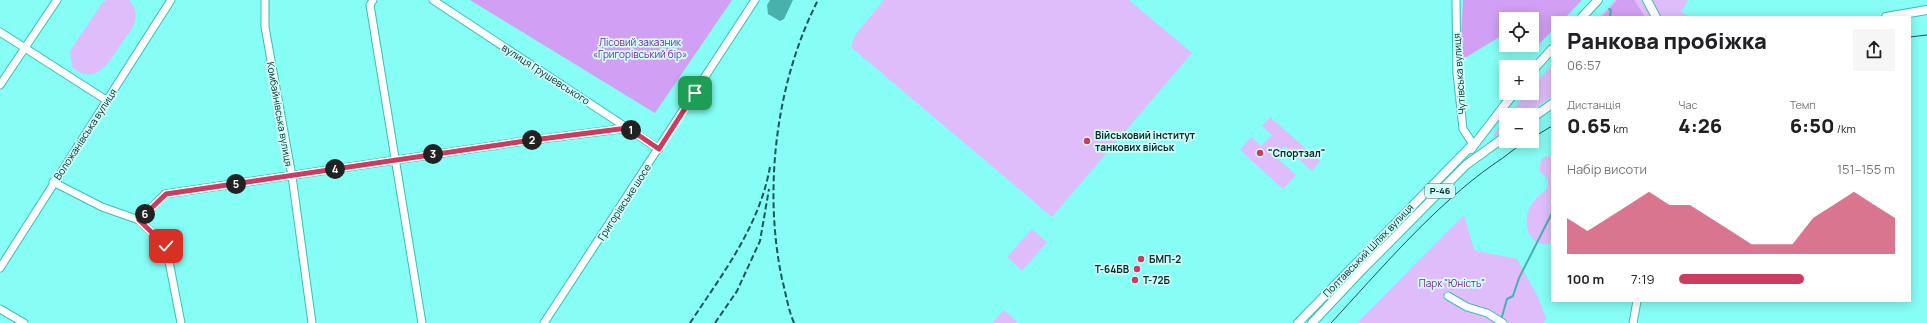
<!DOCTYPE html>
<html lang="uk">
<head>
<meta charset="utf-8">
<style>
	:root { --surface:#fff; --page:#f6f6f6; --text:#202124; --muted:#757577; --accent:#cb3c60 }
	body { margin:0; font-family:Manrope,sans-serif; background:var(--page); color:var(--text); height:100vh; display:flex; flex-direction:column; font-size:15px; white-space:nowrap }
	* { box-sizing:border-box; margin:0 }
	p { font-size:13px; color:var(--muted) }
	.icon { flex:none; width:22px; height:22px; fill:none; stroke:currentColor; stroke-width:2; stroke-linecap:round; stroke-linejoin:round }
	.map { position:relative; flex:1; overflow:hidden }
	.drawer { position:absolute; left:1551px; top:16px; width:360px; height:286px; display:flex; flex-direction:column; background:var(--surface); border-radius:0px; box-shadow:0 2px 10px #0003 }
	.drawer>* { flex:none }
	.controls { position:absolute; left:1499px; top:12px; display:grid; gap:8px }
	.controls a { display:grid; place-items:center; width:40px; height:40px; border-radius:0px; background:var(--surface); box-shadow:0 2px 10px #0003; font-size:20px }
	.pin { position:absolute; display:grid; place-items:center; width:34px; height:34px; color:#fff; margin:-17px; border-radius:8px; box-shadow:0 2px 6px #0006 }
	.km { position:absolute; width:20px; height:20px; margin:-10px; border-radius:50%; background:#222; color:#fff; font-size:11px; line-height:20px; text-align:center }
	.round { display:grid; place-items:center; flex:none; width:42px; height:42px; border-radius:0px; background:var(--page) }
	.overview { display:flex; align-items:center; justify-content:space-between; height:68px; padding:0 16px }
	h1 { font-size:22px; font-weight:800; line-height:30px }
	.figures { display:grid; grid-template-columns:repeat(3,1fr); gap:6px; height:68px; padding:4px 16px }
	.figures div { display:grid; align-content:center }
	.figures b { font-size:20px; font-weight:800 }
	.figures small { font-size:11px; font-weight:400 }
	.figures p { font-size:11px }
	.chart { height:112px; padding:8px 16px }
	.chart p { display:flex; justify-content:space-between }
	.chart svg { width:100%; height:72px; margin-top:4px; fill:var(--accent); opacity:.7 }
	ul { padding:0 16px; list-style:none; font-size:13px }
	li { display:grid; grid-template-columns:64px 48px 1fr; align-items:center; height:30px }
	li i { height:10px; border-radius:5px; background:var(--accent) }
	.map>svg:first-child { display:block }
	.green { fill:#dfbdfb }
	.forest { fill:#d1a0f5 }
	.water { fill:#49b1ab }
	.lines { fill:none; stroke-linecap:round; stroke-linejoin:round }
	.stream { stroke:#49b1ab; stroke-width:2 }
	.minor-casing { stroke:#3dbcb5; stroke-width:9 }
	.major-casing { stroke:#3dbcb5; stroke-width:10 }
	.minor { stroke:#fff; stroke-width:7 }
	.major { stroke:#fff; stroke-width:8 }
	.tram { stroke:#1c5552; stroke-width:1 }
	.rail { stroke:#1c5552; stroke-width:2; stroke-dasharray:6 3; stroke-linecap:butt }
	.route-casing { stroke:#fff; stroke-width:8 }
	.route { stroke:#cb3c60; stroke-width:5 }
	.poi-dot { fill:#cb3c60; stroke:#d3fdf9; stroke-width:1.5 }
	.labels { text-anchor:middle; stroke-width:3.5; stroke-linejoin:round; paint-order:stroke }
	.shield { fill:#d3fdf9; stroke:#406967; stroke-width:1 }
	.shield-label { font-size:9px; font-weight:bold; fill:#012a28 }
	.park-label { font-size:10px; fill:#7425a1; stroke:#d3fdf9 }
	.street-label { font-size:10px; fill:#012a28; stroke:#d3fdf9 }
	.poi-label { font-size:10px; font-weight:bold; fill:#012a28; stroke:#d3fdf9; text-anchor:start }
</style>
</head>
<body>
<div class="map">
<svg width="1927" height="323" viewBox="0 0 1927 323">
	<rect width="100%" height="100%" fill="#86fdf5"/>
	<g class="green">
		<path d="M 107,0 L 129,0 C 134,5 137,12 135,20 C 134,29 126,36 121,44 C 109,62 96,87 72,67 L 70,51 L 103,2 Z"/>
		<path d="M 884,0 L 1129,0 L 1192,53 L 1052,217 L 851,47 L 855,35 Z"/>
		<path d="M 1615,0 L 1642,0 L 1651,17 L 1599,17 Z"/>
		<path d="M 1652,0 L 1688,0 L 1681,12 L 1690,17 L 1661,17 Z"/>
		<path d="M 1552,65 L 1552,97 L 1524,115 L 1509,115 L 1527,93 L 1532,93 L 1532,87 Z"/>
		<path d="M 1270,117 L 1320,161 L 1312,171 L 1284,146 L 1275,156 L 1296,175 L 1283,189 L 1240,150 L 1251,137 L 1261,146 L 1272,135 L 1262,126 Z"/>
		<path d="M 1506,118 L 1506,129 L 1494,137 L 1494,135 Z"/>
		<path d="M 1552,155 L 1552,243 C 1530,250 1521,224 1530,207 C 1535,199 1540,194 1547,189 C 1550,179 1547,177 1539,172 L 1541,159 Z"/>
		<path d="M 1464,215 L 1474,250 L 1517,259 L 1538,297 L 1546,318 L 1544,323 L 1357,323 Z"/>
		<path d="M 1032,229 L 1047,242 L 1022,271 L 1007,257 Z"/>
		<path d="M 1004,310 L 1018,323 L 992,323 Z"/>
	</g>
	<g class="forest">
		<path d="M 470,0 L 732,0 L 655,113 Z"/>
		<path d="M 1463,0 L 1582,0 L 1566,17 L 1552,17 L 1552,31 L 1535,48 L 1532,44 L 1532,19 L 1506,19 L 1506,33 L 1460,61 Z"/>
		<path d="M 1617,0 L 1634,0 L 1645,17 L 1602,17 Z"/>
	</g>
	<path class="water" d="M 770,0 L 793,0 L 784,19 L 780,21 L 768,14 L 767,5 Z"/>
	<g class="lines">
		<g class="stream">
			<path d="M 1609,9 L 1611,10 L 1610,17"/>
			<path d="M 1501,320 L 1507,299 L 1513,296 L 1519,278 L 1552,213"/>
		</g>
		<defs>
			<g id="minor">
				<path d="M 265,0 L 265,27 L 292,176 L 312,323"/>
				<path d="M 373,0 L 370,5 L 422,323"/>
				<path d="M 433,0 L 659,149"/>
				<path d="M 1456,0 L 1457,73 L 1463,129 L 1473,144"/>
				<path d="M 0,32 L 106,100"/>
				<path d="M 0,85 L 57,0"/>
				<path d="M 53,182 L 102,207 L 139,220 L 166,246 L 181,323"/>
				<path d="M 139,220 L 165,194 L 525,141 L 628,128"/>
				<path d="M 0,268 L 171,0"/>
				<path d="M 1448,296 L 1467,307 L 1487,313 L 1503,323"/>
				<path d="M 0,309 L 24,323"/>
				<path d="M 544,323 L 755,0"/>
				<path d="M 1633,323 L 1637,301"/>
			</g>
			<g id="major">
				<path d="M 1647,0 L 1656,17"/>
				<path d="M 1582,17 L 1598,0"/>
				<path d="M 1886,17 L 1927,10"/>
				<path d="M 1532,71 L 1552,49"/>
				<path d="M 1532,118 L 1552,104"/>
				<path d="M 1471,149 L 1514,93"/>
				<path d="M 1298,323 L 1473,144"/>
				<path d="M 1312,323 L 1360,272 L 1466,165 L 1506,136"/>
			</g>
		</defs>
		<use href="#minor" class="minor-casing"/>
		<use href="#major" class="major-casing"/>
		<use href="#minor" class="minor"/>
		<use href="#major" class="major"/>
		<g class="tram">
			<path d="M 1910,37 L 1927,35"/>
			<path d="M 1532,138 L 1552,126"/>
			<path d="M 1331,323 C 1380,270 1435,205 1494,164 C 1505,157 1515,148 1526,141"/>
		</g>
		<g class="rail">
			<path d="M 690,323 C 723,273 759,227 770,167"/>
			<path d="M 715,323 L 737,291 L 760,241 L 769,189"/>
			<path d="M 794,323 C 788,309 786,294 782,279 C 763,189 776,82 818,0"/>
		</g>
	</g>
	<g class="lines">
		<defs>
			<path id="route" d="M 166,246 L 139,220 L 166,194 L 525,141 L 628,128 L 659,149 L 695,93"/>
		</defs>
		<use href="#route" class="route-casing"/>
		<use href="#route" class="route"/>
	</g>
	<g class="poi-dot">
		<circle cx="1087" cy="141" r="4"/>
		<circle cx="1260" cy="153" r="4"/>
		<circle cx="1141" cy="259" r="4"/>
		<circle cx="1137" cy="269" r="4"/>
		<circle cx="1135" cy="280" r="4"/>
	</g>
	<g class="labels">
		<rect class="shield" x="1425" y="184" width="30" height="14" rx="3"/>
		<g class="shield-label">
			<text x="1440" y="194">Р-46</text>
		</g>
		<g class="park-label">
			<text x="640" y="46">Лісовий заказник<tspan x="640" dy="12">«Григорівський бір»</tspan></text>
			<text x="1452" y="287">Парк "Юність"</text>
		</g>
		<g class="street-label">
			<text transform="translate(546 74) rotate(33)" y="4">вулиця Грушевського</text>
			<text transform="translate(1459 74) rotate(-94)" y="4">Чутівська вулиця</text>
			<text transform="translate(280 114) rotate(80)" y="4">Комбайнівська вулиця</text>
			<text transform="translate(85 134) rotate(-57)" y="4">Воложанівська вулиця</text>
			<text transform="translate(624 202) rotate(-57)" y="4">Григорівське шосе</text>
			<text transform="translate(1368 250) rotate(-46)" y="4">Полтавський Шлях вулиця</text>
		</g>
		<g class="poi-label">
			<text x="1095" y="139">Військовий інститут<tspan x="1095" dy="12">танкових військ</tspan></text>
			<text x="1268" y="157">"Спортзал"</text>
			<text x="1149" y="263">БМП-2</text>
			<text x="1129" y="273" text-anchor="end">Т-64БВ</text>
			<text x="1143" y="284">Т-72Б</text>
		</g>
	</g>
</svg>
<div class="controls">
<a><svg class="icon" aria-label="locate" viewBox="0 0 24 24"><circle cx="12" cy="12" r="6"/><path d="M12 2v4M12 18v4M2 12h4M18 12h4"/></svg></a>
<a>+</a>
<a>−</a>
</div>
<div class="pin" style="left:695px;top:93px;background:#1e9e55"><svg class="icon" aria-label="arrive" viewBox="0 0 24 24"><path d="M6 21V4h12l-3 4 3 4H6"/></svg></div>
<div class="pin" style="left:166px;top:246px;background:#d93025"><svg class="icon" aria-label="check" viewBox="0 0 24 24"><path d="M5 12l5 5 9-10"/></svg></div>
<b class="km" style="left:631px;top:130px">1</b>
<b class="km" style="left:532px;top:140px">2</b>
<b class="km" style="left:433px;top:154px">3</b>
<b class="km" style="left:335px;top:169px">4</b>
<b class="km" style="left:236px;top:184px">5</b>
<b class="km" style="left:145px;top:214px">6</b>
<section class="drawer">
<div class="overview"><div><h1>Ранкова пробіжка</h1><p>06:57</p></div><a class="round"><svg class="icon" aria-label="share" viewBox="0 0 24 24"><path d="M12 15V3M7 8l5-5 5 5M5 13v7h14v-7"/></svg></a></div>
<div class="figures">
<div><p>Дистанція</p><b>0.65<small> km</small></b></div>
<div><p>Час</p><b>4:26</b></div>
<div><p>Темп</p><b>6:50<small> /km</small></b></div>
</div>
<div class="chart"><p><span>Набір висоти</span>151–155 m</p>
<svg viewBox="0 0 160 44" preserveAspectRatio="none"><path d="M0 44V22L10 30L20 22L30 14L40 6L50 14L60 14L70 22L80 30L90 38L100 38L110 38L120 22L130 14L140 6L150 14L160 22V44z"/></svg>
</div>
<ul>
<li><b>100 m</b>7:19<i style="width:58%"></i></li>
</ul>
</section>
</div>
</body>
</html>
